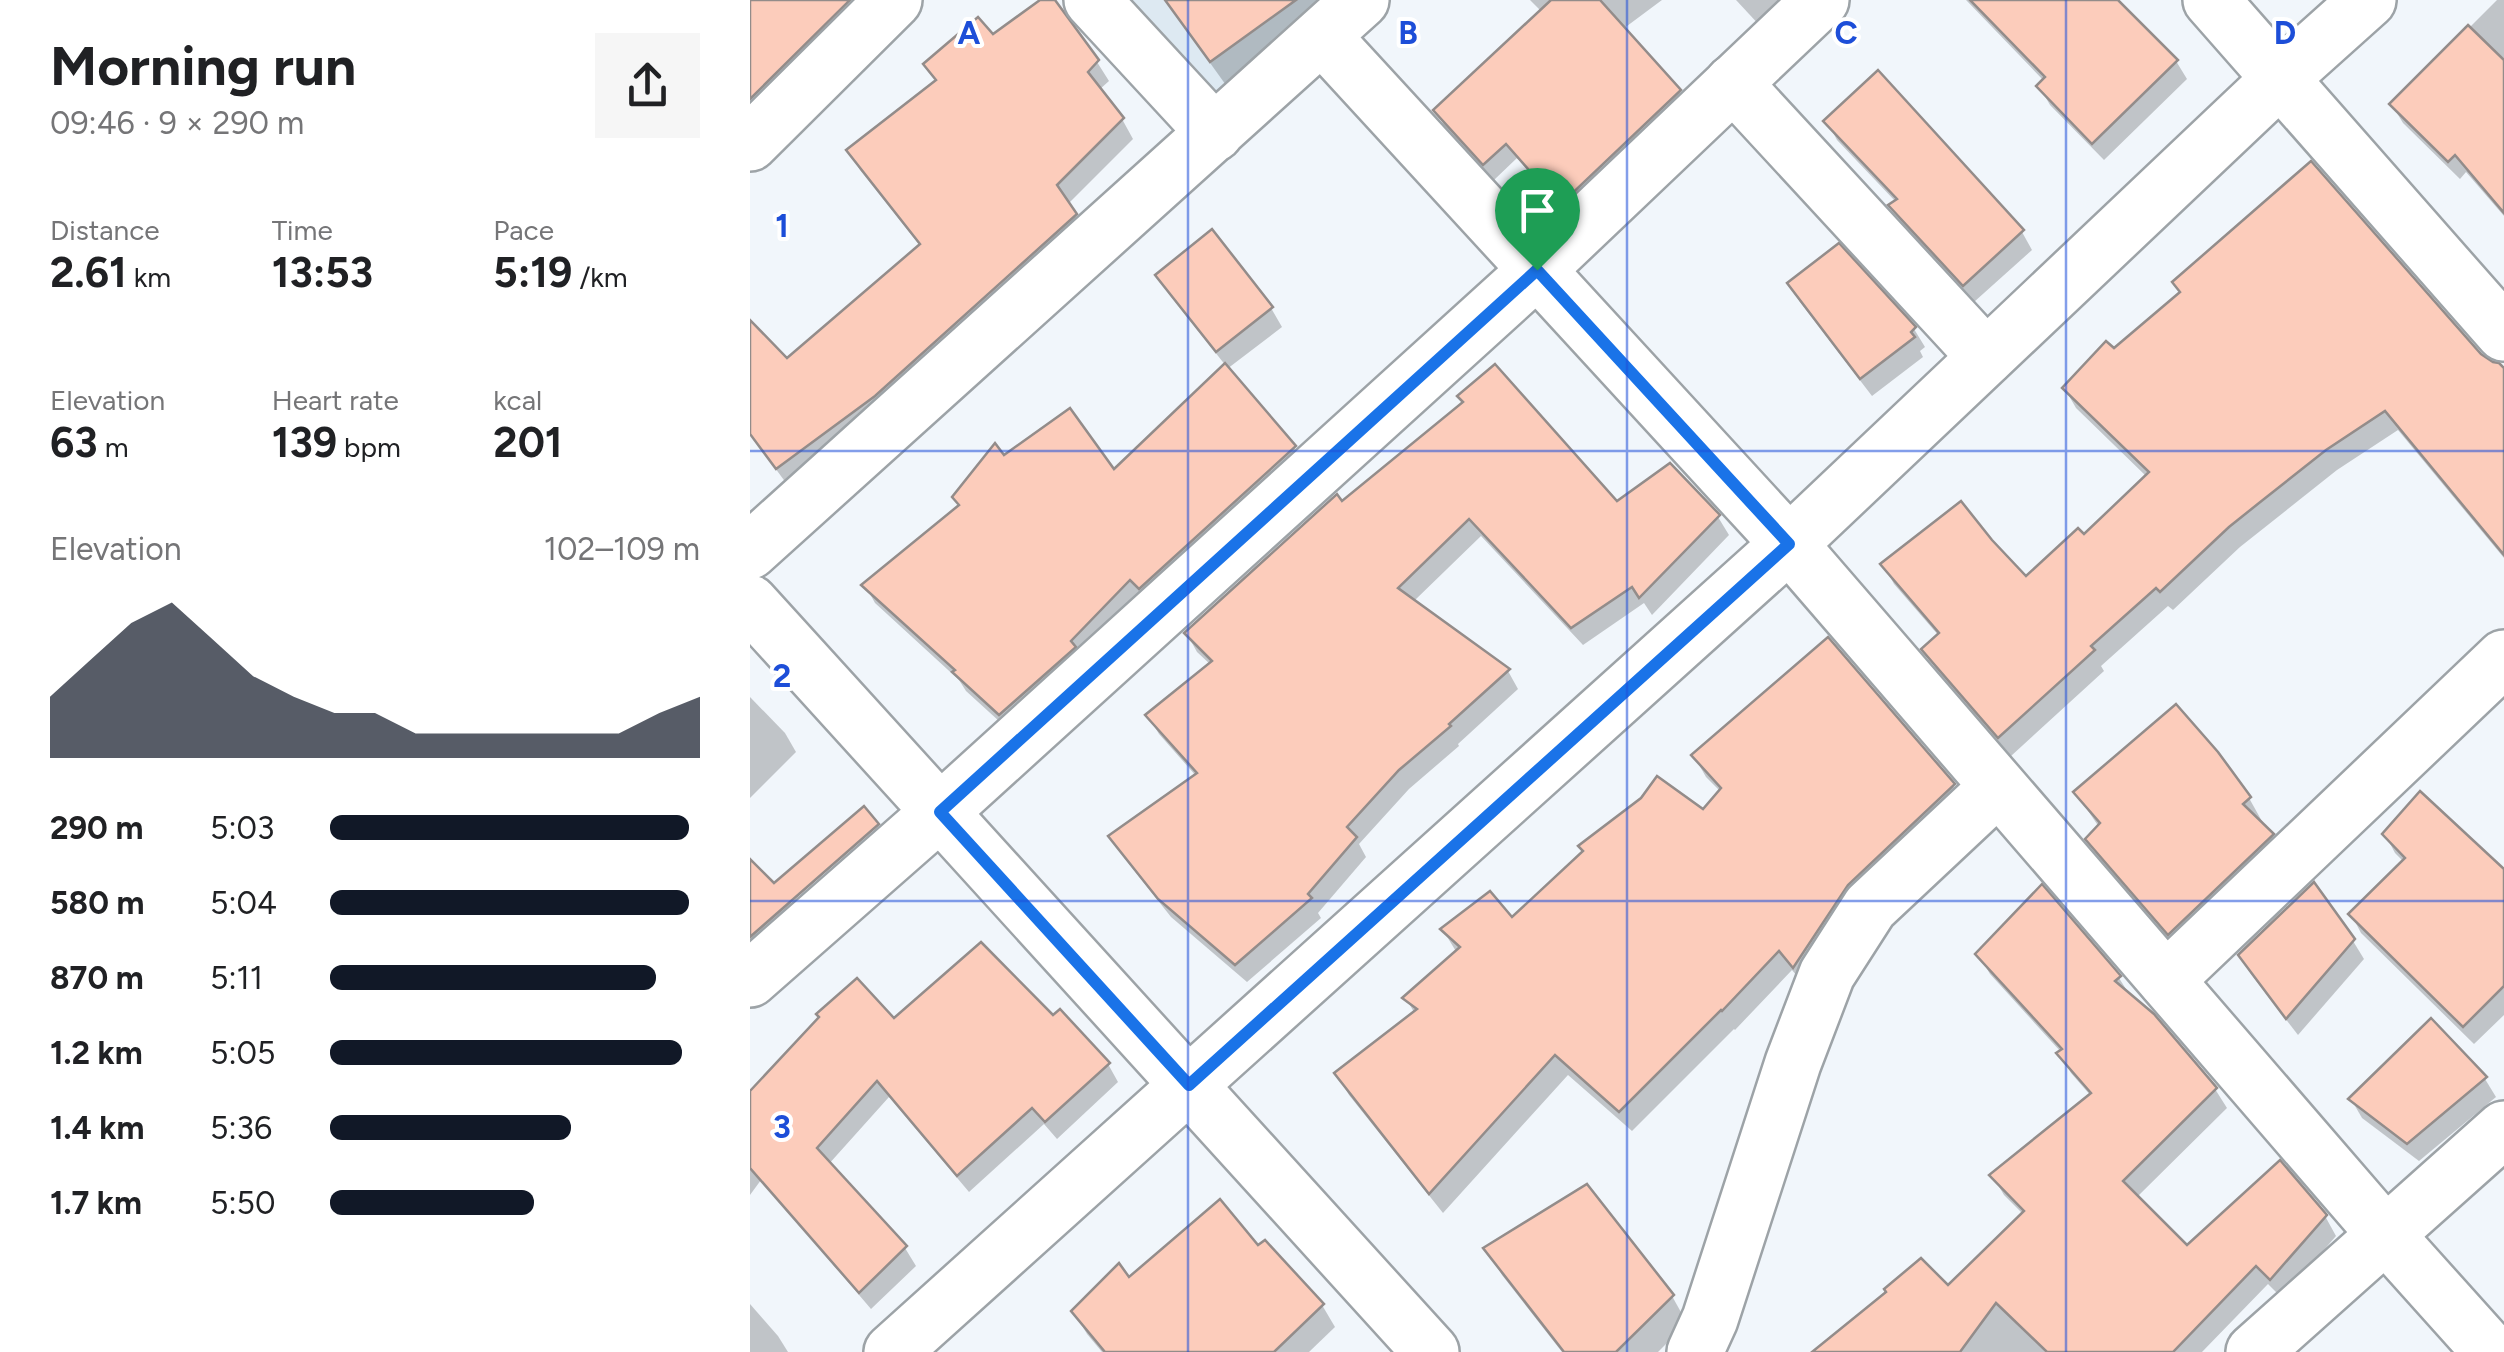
<!DOCTYPE html>
<html lang="en">
<head>
<meta charset="utf-8">
<style>
	:root { --surface:#fff; --page:#f6f6f6; --text:#202124; --muted:#757577; --accent:#111827 }
	body { margin:0; font-family:Figtree,sans-serif; background:var(--page); color:var(--text); height:100vh; display:flex; flex-direction:column; font-size:38px; white-space:nowrap }
	* { box-sizing:border-box; margin:0 }
	p { font-size:32px; color:var(--muted) }
	.icon { flex:none; width:55px; height:55px; fill:none; stroke:currentColor; stroke-width:2; stroke-linecap:round; stroke-linejoin:round }
	.map { position:relative; flex:1; overflow:hidden }
	.panel { display:flex; flex-direction:column; background:var(--surface); width:750px }
	.panel>* { flex:none }
	.pin { position:absolute; display:grid; place-items:center; width:85px; height:85px; color:#fff; margin:-102px -42px; border-radius:50% 50% 50% 0; rotate:-45deg; box-shadow:0 0 10px #0007 }
	.pin .icon { rotate:45deg }
	.round { display:grid; place-items:center; flex:none; width:105px; height:105px; border-radius:0px; background:var(--page) }
	.overview { display:flex; align-items:center; justify-content:space-between; height:170px; padding:0 50px }
	h1 { font-size:55px; font-weight:700; line-height:75px }
	.figures { display:grid; grid-template-columns:repeat(3,1fr); gap:15px; height:170px; padding:10px 50px }
	.figures div { display:grid; align-content:center }
	.figures b { font-size:42px; font-weight:700 }
	.figures small { font-size:28px; font-weight:400 }
	.figures p { font-size:28px }
	.chart { height:280px; padding:20px 50px }
	.chart p { display:flex; justify-content:space-between }
	.chart svg { width:100%; height:180px; margin-top:10px; fill:var(--accent); opacity:.7 }
	ul { padding:0 50px; list-style:none; font-size:32px }
	li { display:grid; grid-template-columns:160px 120px 1fr; align-items:center; height:75px }
	li i { height:25px; border-radius:12px; background:var(--accent) }
	main { display:flex; flex:1; min-height:0 }
	.map>svg:first-child { display:block }
	.built { fill:#dde9f2 }
	.shadow { fill:#0003 }
	.building { fill:#fcccbb; stroke:#938c8a; stroke-width:2.5 }
	.lines { fill:none; stroke-linecap:round; stroke-linejoin:round }
	.minor-casing { stroke:#9da3a7; stroke-width:60 }
	.minor { stroke:#fff; stroke-width:55 }
	.route-casing { stroke:#fff; stroke-width:20 }
	.route { stroke:#1a73e8; stroke-width:12 }
	.grid { fill:none; stroke:#1d4ed8; stroke-width:2.5; stroke-opacity:0.55 }
	.grid-label { font-size:32px; text-anchor:middle; font-weight:bold; fill:#1d4ed8; stroke:#fff; stroke-width:8; stroke-linejoin:round; paint-order:stroke }
</style>
</head>
<body>
<main>
<section class="panel">
<div class="overview"><div><h1>Morning run</h1><p>09:46 · 9 × 290 m</p></div><a class="round"><svg class="icon" aria-label="share" viewBox="0 0 24 24"><path d="M12 15V3M7 8l5-5 5 5M5 13v7h14v-7"/></svg></a></div>
<div class="figures">
<div><p>Distance</p><b>2.61<small> km</small></b></div>
<div><p>Time</p><b>13:53</b></div>
<div><p>Pace</p><b>5:19<small> /km</small></b></div>
</div>
<div class="figures">
<div><p>Elevation</p><b>63<small> m</small></b></div>
<div><p>Heart rate</p><b>139<small> bpm</small></b></div>
<div><p>kcal</p><b>201</b></div>
</div>
<div class="chart"><p><span>Elevation</span>102–109 m</p>
<svg viewBox="0 0 160 44" preserveAspectRatio="none"><path d="M0 44V29L10 20L20 11L30 6L40 15L50 24L60 29L70 33L80 33L90 38L100 38L110 38L120 38L130 38L140 38L150 33L160 29V44z"/></svg>
</div>
<ul>
<li><b>290 m</b>5:03<i style="width:97%"></i></li>
<li><b>580 m</b>5:04<i style="width:97%"></i></li>
<li><b>870 m</b>5:11<i style="width:88%"></i></li>
<li><b>1.2 km</b>5:05<i style="width:95%"></i></li>
<li><b>1.4 km</b>5:36<i style="width:65%"></i></li>
<li><b>1.7 km</b>5:50<i style="width:55%"></i></li>
</ul>
</section>
<div class="map">
<svg width="1754" height="1352" viewBox="0 0 1754 1352">
	<rect width="100%" height="100%" fill="#f1f6fb"/>
	<path class="built" d="M 354,0 L 606,0 L 458,130 Z"/>
	<g class="shadow">
		<path d="M 14,0 L 44,0 L 74,25 L 85,44 L 0,129 L 0,15 Z"/>
		<path d="M 294,0 L 301,0 L 347,62 L 359,81 L 349,90 L 372,119 L 383,139 L 318,204 L 336,235 L 39,487 L 0,434 L 0,323 L 37,361 L 171,247 L 110,170 L 99,151 Z"/>
		<path d="M 415,0 L 596,0 L 478,88 Z"/>
		<path d="M 780,0 L 912,0 L 873,29 L 929,91 L 938,108 L 820,220 L 767,158 L 744,180 L 695,127 L 686,111 L 792,12 Z"/>
		<path d="M 986,0 L 1044,0 L 1012,28 Z"/>
		<path d="M 1216,0 L 1364,0 L 1426,61 L 1437,79 L 1354,160 L 1300,105 L 1289,86 L 1294,81 Z"/>
		<path d="M 1747,0 L 1754,0 L 1754,216 L 1716,172 L 1710,179 L 1653,123 L 1642,105 Z"/>
		<path d="M 1077,121 L 1272,232 L 1282,250 L 1224,302 L 1152,224 L 1142,206 L 1146,202 L 1087,140 Z"/>
		<path d="M 462,233 L 521,308 L 532,327 L 477,369 L 544,448 L 555,466 L 261,732 L 216,691 L 209,680 L 125,603 L 115,585 L 211,507 L 254,459 L 364,473 L 476,366 L 419,294 L 408,276 Z"/>
		<path d="M 1088,247 L 1164,329 L 1175,347 L 1170,351 L 1173,357 L 1122,396 L 1050,302 L 1040,284 Z"/>
		<path d="M 1425,283 L 1729,356 L 1754,372 L 1754,558 L 1648,430 L 1587,470 L 1490,547 L 1423,610 L 1418,606 L 1351,666 L 1354,671 L 1261,756 L 1186,669 L 1174,650 L 1189,636 L 1144,584 L 1133,564 L 1276,580 L 1334,538 L 1397,477 L 1326,408 L 1315,389 L 1431,294 Z"/>
		<path d="M 919,467 L 968,517 L 979,535 L 902,615 L 894,603 L 833,645 L 731,536 L 663,602 L 758,671 L 768,689 L 708,744 L 709,746 L 659,789 L 609,844 L 616,857 L 568,913 L 571,918 L 497,982 L 421,917 L 372,855 L 361,837 L 447,777 L 409,734 L 398,716 L 461,665 L 447,652 L 437,634 L 592,504 L 867,505 Z"/>
		<path d="M 0,697 L 35,733 L 46,752 L 0,798 Z"/>
		<path d="M 944,756 L 1203,786 L 1215,807 L 1056,987 L 1042,970 L 985,1030 L 984,1029 L 882,1131 L 818,1075 L 693,1213 L 599,1095 L 587,1074 L 665,1014 L 656,998 L 707,953 L 693,930 L 762,921 L 953,812 L 971,792 L 956,777 Z"/>
		<path d="M 1326,793 L 1499,798 L 1513,823 L 1511,825 L 1522,836 L 1536,860 L 1434,958 L 1352,864 L 1338,839 L 1349,827 Z"/>
		<path d="M 1635,834 L 1754,880 L 1754,1015 L 1724,1044 L 1611,933 L 1601,914 L 1654,862 L 1645,853 Z"/>
		<path d="M 0,863 L 40,902 L 50,921 L 0,965 Z"/>
		<path d="M 1291,888 L 1369,978 L 1381,997 L 1465,1089 L 1477,1108 L 1386,1198 L 1437,1248 L 1575,1216 L 1586,1236 L 1532,1298 L 1518,1284 L 1452,1352 L 1165,1352 L 1198,1289 L 1274,1215 L 1254,1195 L 1242,1175 L 1341,1096 L 1321,1073 L 1310,1054 L 1311,1052 L 1240,974 L 1228,954 Z"/>
		<path d="M 1603,941 L 1614,959 L 1548,1035 L 1501,974 L 1491,955 Z"/>
		<path d="M 303,1018 L 358,1064 L 368,1082 L 307,1139 L 294,1124 L 219,1192 L 139,1097 L 78,1165 L 155,1248 L 166,1266 L 121,1309 L 11,1180 L 0,1195 L 0,1091 L 143,1022 Z"/>
		<path d="M 1735,1079 L 1746,1097 L 1669,1161 L 1612,1118 L 1601,1099 Z"/>
		<path d="M 507,1248 L 572,1305 L 585,1327 L 559,1352 L 352,1352 L 337,1334 L 324,1312 L 379,1281 Z"/>
		<path d="M 737,1249 L 922,1296 L 937,1323 L 908,1352 L 812,1352 L 752,1275 Z"/>
		<path d="M 0,1304 L 28,1336 L 38,1352 L 0,1352 Z"/>
	</g>
	<g class="building">
		<path d="M 0,0 L 100,0 L 0,99 Z"/>
		<path d="M 290,0 L 305,0 L 349,60 L 338,72 L 374,118 L 307,185 L 327,214 L 125,396 L 26,469 L 0,434 L 0,320 L 37,358 L 170,244 L 96,150 L 186,80 L 173,64 L 228,17 L 243,34 Z"/>
		<path d="M 415,0 L 546,0 L 460,62 Z"/>
		<path d="M 801,0 L 850,0 L 931,90 L 810,205 L 756,144 L 733,165 L 683,110 Z"/>
		<path d="M 1220,0 L 1368,0 L 1428,60 L 1342,144 L 1286,86 L 1295,77 Z"/>
		<path d="M 1718,25 L 1754,60 L 1754,213 L 1705,155 L 1698,162 L 1639,104 Z"/>
		<path d="M 1128,70 L 1274,230 L 1213,286 L 1138,205 L 1147,199 L 1073,121 Z"/>
		<path d="M 1561,161 L 1731,354 L 1743,362 L 1749,363 L 1754,368 L 1754,555 L 1635,411 L 1576,450 L 1509,503 L 1479,527 L 1410,592 L 1406,588 L 1341,646 L 1345,650 L 1248,738 L 1171,649 L 1189,633 L 1130,564 L 1211,501 L 1242,540 L 1276,576 L 1328,528 L 1334,534 L 1399,472 L 1312,388 L 1356,341 L 1364,348 L 1430,292 L 1422,282 Z"/>
		<path d="M 462,229 L 523,307 L 466,352 L 405,275 Z"/>
		<path d="M 1089,243 L 1166,327 L 1161,332 L 1165,337 L 1110,379 L 1037,283 Z"/>
		<path d="M 475,363 L 546,446 L 389,589 L 380,580 L 321,641 L 326,647 L 249,715 L 202,672 L 205,670 L 111,585 L 209,505 L 202,497 L 245,443 L 254,455 L 320,408 L 364,469 Z"/>
		<path d="M 745,364 L 867,501 L 920,463 L 970,515 L 889,598 L 882,587 L 821,628 L 719,519 L 648,588 L 760,669 L 699,724 L 701,726 L 649,770 L 597,827 L 607,837 L 558,894 L 562,898 L 485,965 L 408,899 L 358,836 L 447,773 L 395,715 L 462,661 L 434,633 L 587,494 L 592,501 L 713,402 L 707,396 Z"/>
		<path d="M 1078,637 L 1205,784 L 1098,885 L 1043,968 L 1029,951 L 972,1011 L 971,1010 L 869,1112 L 805,1055 L 679,1194 L 584,1073 L 667,1009 L 652,998 L 710,947 L 690,929 L 740,891 L 762,917 L 833,851 L 828,846 L 891,798 L 907,776 L 953,809 L 971,788 L 941,755 Z"/>
		<path d="M 1426,704 L 1468,752 L 1501,797 L 1493,804 L 1524,834 L 1418,935 L 1335,839 L 1350,823 L 1323,792 Z"/>
		<path d="M 1670,791 L 1754,869 L 1754,986 L 1713,1027 L 1598,914 L 1655,858 L 1632,834 Z"/>
		<path d="M 114,806 L 129,824 L 0,937 L 0,859 L 24,883 Z"/>
		<path d="M 1564,882 L 1605,939 L 1536,1019 L 1488,955 Z"/>
		<path d="M 1292,884 L 1371,976 L 1365,981 L 1404,1014 L 1467,1088 L 1373,1181 L 1437,1245 L 1530,1160 L 1577,1215 L 1520,1280 L 1506,1266 L 1423,1352 L 1297,1352 L 1246,1303 L 1210,1352 L 1062,1352 L 1136,1292 L 1134,1289 L 1171,1258 L 1198,1285 L 1274,1211 L 1239,1175 L 1341,1093 L 1306,1053 L 1312,1049 L 1225,954 Z"/>
		<path d="M 231,942 L 303,1015 L 310,1009 L 360,1063 L 295,1122 L 282,1108 L 207,1176 L 127,1081 L 67,1148 L 157,1246 L 109,1293 L 0,1168 L 0,1091 L 69,1017 L 66,1014 L 107,978 L 144,1018 Z"/>
		<path d="M 1681,1018 L 1737,1077 L 1657,1144 L 1598,1099 Z"/>
		<path d="M 837,1184 L 924,1295 L 866,1352 L 814,1352 L 733,1248 Z"/>
		<path d="M 470,1199 L 508,1245 L 515,1240 L 574,1304 L 524,1352 L 355,1352 L 321,1311 L 369,1263 L 379,1277 Z"/>
	</g>
	<g class="lines">
		<defs>
			<g id="minor">
				<path d="M 342,0 L 465,133"/>
				<path d="M 1461,0 L 1754,333"/>
				<path d="M 572,36 L 1039,544 L 1636,1235 L 1741,1352"/>
				<path d="M 983,83 L 1236,357"/>
				<path d="M 0,143 L 144,0"/>
				<path d="M 0,551 L 611,0"/>
				<path d="M 0,603 L 681,1352"/>
				<path d="M 0,979 L 190,812 L 787,270 L 1071,0"/>
				<path d="M 1416,980 L 1754,658"/>
				<path d="M 142,1352 L 1039,544 L 1531,78 L 1618,0"/>
				<path d="M 945,1352 L 960,1319 L 1043,1063 L 1077,974 L 1120,907 L 1248,787"/>
				<path d="M 1504,1352 L 1754,1129"/>
			</g>
		</defs>
		<use href="#minor" class="minor-casing"/>
		<use href="#minor" class="minor"/>
	</g>
	<g class="lines">
		<defs>
			<path id="route" d="M 787,270 L 1039,544 L 439,1085 L 190,812 Z"/>
		</defs>
		<use href="#route" class="route-casing"/>
		<use href="#route" class="route"/>
	</g>
	<path class="grid" d="M 438,0 L 438,1352M 877,0 L 877,1352M 1316,0 L 1316,1352M 0,451 L 1754,451M 0,901 L 1754,901"/>
	<g class="grid-label">
		<text x="219" y="44">A</text>
		<text x="658" y="44">B</text>
		<text x="1096" y="44">C</text>
		<text x="1535" y="44">D</text>
		<text x="32" y="237">1</text>
		<text x="32" y="687">2</text>
		<text x="32" y="1138">3</text>
	</g>
</svg>
<div class="pin" style="left:787px;top:270px;background:#1e9e55"><svg class="icon" aria-label="arrive" viewBox="0 0 24 24"><path d="M6 21V4h12l-3 4 3 4H6"/></svg></div>
</div>
</main>
</body>
</html>
